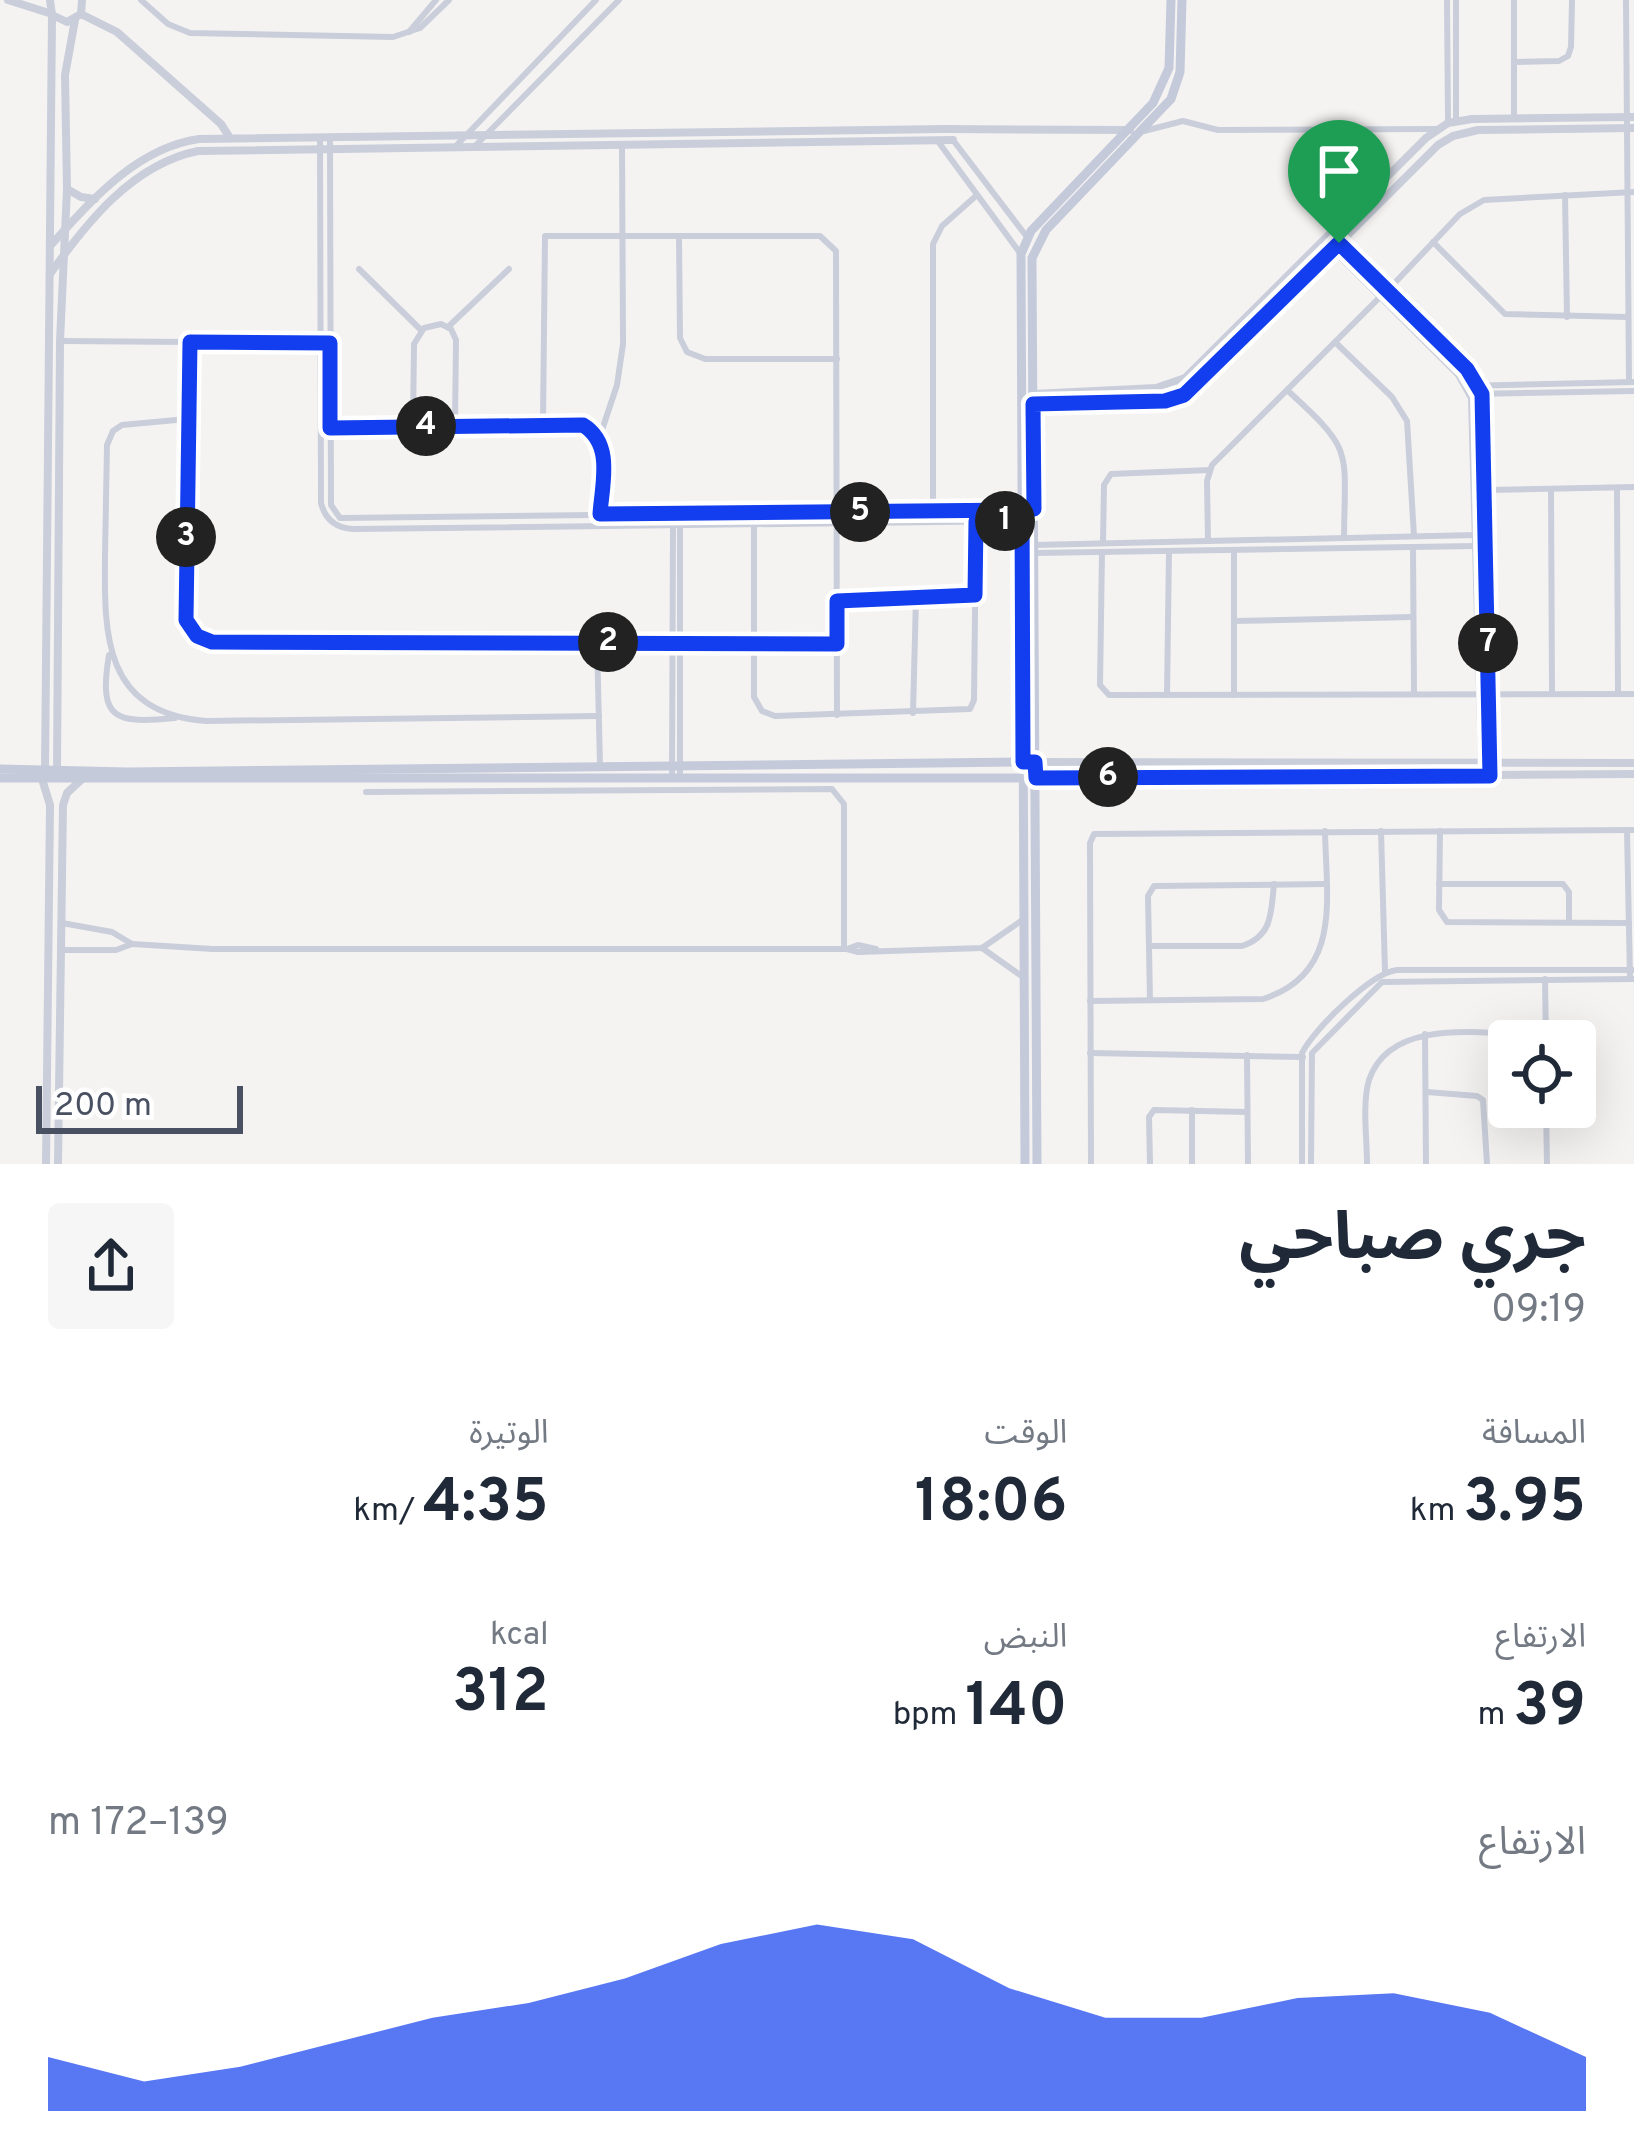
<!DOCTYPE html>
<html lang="ar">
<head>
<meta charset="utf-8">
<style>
	:root { --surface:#fff; --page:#f6f6f7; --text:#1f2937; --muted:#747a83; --accent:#123eef }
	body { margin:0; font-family:Overpass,"Noto Sans Arabic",sans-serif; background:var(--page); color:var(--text); direction:rtl; height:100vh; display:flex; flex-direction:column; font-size:45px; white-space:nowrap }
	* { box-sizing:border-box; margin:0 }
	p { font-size:39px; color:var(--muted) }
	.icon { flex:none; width:66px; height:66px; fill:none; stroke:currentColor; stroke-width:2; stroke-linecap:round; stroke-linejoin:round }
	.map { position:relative; height:1164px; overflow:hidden; direction:ltr }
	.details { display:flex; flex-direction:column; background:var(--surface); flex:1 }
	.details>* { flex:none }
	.tools { position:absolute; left:1488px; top:1020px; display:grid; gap:24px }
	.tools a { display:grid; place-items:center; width:108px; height:108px; border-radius:12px; background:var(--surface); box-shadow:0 12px 48px #0002; font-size:60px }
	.scale { position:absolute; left:36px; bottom:30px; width:207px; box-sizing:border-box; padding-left:12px; border:6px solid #495061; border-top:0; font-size:33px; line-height:42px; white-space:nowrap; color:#495061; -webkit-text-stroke:9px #fff; paint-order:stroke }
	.pin { position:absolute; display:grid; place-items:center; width:102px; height:102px; color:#fff; margin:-123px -51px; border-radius:50% 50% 50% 0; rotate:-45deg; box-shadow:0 0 12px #0007 }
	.pin .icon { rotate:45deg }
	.km { position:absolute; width:60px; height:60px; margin:-30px; border-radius:50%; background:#222; color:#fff; font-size:33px; line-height:60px; text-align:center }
	.round { display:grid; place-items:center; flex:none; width:126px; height:126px; border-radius:12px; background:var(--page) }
	.summary { display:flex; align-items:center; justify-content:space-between; height:204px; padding:0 48px }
	h1 { font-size:66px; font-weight:700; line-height:90px }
	.figures { display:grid; grid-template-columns:repeat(3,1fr); gap:18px; height:204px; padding:12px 48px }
	.figures div { display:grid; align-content:center }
	.figures b { font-size:60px; font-weight:700 }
	.figures small { font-size:33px; font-weight:400 }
	.figures p { font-size:33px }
	.chart { height:336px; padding:24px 48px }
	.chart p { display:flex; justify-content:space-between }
	.chart svg { width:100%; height:216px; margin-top:12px; fill:var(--accent); opacity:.7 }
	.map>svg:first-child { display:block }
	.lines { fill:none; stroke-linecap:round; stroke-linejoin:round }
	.minor { stroke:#c9ceda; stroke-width:6 }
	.tertiary { stroke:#c9ceda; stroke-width:8 }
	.secondary { stroke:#c5cadb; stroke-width:9 }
	.route-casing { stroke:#fff; stroke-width:24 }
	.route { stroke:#123eef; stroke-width:15 }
</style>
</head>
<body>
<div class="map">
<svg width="1634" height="1164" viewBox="0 0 1634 1164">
	<rect width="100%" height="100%" fill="#f5f3f2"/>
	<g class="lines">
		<g class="minor">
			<path d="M 141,0 L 168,24 L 190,33 L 393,37 L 420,28 L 449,0"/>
			<path d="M 1447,0 L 1448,122"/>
			<path d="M 1456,0 L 1456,121"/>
			<path d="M 1626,0 L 1629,382"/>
			<path d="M 409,32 L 436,0"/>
			<path d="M 1514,62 L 1559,61 L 1568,56 L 1571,47 L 1572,0"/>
			<path d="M 1514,119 L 1514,0"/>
			<path d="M 1144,131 L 1183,121 L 1218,130 L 1438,129"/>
			<path d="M 320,139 L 321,503 C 325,519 335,528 353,529 L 1026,521"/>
			<path d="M 330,139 L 331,505 L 340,518 L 1034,510"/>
			<path d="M 937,140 L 1020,253"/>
			<path d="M 953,140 L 1027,237"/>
			<path d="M 476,145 L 619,0"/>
			<path d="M 454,148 L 596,0"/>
			<path d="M 1565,195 L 1567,317"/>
			<path d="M 679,236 L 680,338 L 687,352 L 705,359 L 837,359"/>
			<path d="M 1324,241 L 1458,375 L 1471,398 L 1481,763"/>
			<path d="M 1433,242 L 1505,314 L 1627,317"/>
			<path d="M 1339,244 L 1462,364 L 1482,392 L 1490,763"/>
			<path d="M 359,269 L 421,330"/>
			<path d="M 1387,291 L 1460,214 L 1484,200 L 1634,192"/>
			<path d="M 448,327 L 509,269"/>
			<path d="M 60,341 L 323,343"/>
			<path d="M 191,342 L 186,614 L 190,629 L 202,639 L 343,644 L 836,644"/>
			<path d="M 1335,342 L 1392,397 L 1407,421 L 1414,536"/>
			<path d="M 1466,386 L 1634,382"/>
			<path d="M 1287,390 C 1354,451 1345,448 1344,537"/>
			<path d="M 1470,394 L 1634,391"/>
			<path d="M 187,419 L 122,425 L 113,431 L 107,445 C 106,482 106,519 105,556 C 104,636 104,713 206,721 L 599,716"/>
			<path d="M 543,424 L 545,236 L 820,236 L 836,251 L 837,715"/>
			<path d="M 413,426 L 414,344 L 424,328 L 441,324 L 451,329 L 456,340 L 455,425"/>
			<path d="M 330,428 L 583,425 C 614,444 602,484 600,514"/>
			<path d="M 599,439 L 617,385 L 623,344 L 622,146"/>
			<path d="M 1617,488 L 1618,694"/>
			<path d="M 1551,489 L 1552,694"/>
			<path d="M 1485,490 L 1634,487"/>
			<path d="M 933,509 L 933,244 L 942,226 L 977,195"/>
			<path d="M 754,523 L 754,697 L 762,711 L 775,716 L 970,709 L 974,700 L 976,521"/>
			<path d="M 680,524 L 680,778"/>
			<path d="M 1208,541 L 1207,481 L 1212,465 L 1380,297"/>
			<path d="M 1103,543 L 1104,485 L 1111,474 L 1210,470"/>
			<path d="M 1034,545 L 1476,535"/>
			<path d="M 1413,547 L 1414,693"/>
			<path d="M 1234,550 L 1234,695"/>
			<path d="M 1102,552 L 1100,685 L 1109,695 L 1634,694"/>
			<path d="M 1035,553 L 1475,546"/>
			<path d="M 837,601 L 975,595"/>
			<path d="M 1234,621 L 1413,617"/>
			<path d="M 597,642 L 600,765"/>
			<path d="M 109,655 C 98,720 115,724 175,718"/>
			<path d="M 1167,695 L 1169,551"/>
			<path d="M 913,713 L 916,597"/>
			<path d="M 672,778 L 673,523"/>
			<path d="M 366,792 L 832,789 L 844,804 L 844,949"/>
			<path d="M 1627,830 L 1630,979"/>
			<path d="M 1381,831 L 1385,971"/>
			<path d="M 1440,831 L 1439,910 L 1447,922 L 1629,923"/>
			<path d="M 1439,884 L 1563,884 L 1569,892 L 1569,922"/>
			<path d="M 62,923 L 112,932 L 132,944"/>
			<path d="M 1149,946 L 1242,946 C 1273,936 1271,912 1274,884"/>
			<path d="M 982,948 L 1023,977"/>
			<path d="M 847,949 L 858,945 L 876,949"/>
			<path d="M 62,950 L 116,950 L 132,944 L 213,949 L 847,949 L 858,952 L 982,948 L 1021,921"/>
			<path d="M 1545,979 L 1546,1041"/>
			<path d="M 1150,1000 L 1148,896 L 1154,886 L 1326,884"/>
			<path d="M 1090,1001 L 1263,999 C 1343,974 1326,897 1325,831"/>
			<path d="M 1425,1034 L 1426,1164"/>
			<path d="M 1090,1053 L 1303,1057"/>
			<path d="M 1247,1055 L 1248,1164"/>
			<path d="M 1427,1092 L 1477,1096 L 1483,1100 L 1487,1164"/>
			<path d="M 1546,1107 L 1547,1164"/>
			<path d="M 1192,1110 L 1192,1164"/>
			<path d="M 1091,1164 L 1090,843 L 1094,834 L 1634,830"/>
			<path d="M 1150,1164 L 1149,1117 L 1154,1110 L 1247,1112"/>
			<path d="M 1302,1164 L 1302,1053 C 1314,1029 1371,973 1397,970 L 1634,970"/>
			<path d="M 1311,1164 L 1312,1053 L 1382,982 L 1634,979"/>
			<path d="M 1367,1164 C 1367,1138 1362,1104 1369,1080 C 1391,1014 1492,1035 1546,1036"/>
		</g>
		<g class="tertiary">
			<path d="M 8,0 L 52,14"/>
			<path d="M 50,0 L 52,15 L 67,22 L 81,14 L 82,0"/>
			<path d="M 81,14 L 117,32 L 221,124 L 230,138"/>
			<path d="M 67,189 L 81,197 L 95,199"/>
			<path d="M 50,246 C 91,201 136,148 199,139 L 945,129 L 1130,130"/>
			<path d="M 50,274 C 87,222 133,164 198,151 L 953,140"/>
			<path d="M 1033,394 L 1156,388 L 1185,378 L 1426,138 L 1448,123 L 1472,119 L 1634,117"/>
			<path d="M 1033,404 L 1165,401 L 1190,392 L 1438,145 L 1453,136 L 1478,130 L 1634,128"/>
			<path d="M 1035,762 L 1634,763"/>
			<path d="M 45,771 L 52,15"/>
			<path d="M 57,771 L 60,341 L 67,189 L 65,75 L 75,20"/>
			<path d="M 1036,778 L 1634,774"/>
			<path d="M 42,779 L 50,805 L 46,1164"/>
			<path d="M 58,1164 L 63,805 L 67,793 L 82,779"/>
		</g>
		<g class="secondary">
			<path d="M 0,769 L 128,772 L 1024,762"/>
			<path d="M 0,778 L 1027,778"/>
			<path d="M 1025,1164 L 1021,254 L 1031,231 L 1153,103 L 1169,68 L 1171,0"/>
			<path d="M 1037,1164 L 1032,258 L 1046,230 L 1171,99 L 1180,72 L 1182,0"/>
		</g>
	</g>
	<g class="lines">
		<defs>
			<path id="route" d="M 1339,243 L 1184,395 L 1165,401 L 1033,404 L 1034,509 L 1022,510 L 1022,520 L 976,521 L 975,595 L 837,601 L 837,644 L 212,642 L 197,636 L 186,620 L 190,342 L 330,343 L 330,428 L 583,425 C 614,444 602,484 600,514 L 1022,510 L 1023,762 L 1035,762 L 1036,778 L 1490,776 L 1482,394 L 1467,369 L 1339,243"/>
		</defs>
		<use href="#route" class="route-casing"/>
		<use href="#route" class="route"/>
	</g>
</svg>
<div class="tools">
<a><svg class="icon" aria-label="locate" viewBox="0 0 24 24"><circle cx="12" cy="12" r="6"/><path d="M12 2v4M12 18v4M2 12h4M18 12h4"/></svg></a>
</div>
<div class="scale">200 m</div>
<div class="pin" style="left:1339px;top:243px;background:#1e9e55"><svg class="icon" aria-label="arrive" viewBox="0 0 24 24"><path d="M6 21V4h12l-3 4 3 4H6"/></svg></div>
<b class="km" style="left:1005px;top:521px">1</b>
<b class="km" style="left:608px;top:642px">2</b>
<b class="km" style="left:186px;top:537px">3</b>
<b class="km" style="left:426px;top:426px">4</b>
<b class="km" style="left:860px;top:512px">5</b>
<b class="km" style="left:1108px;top:777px">6</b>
<b class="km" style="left:1488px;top:643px">7</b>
</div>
<section class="details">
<div class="summary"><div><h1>جري صباحي</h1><p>09:19</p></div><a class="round"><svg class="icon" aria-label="share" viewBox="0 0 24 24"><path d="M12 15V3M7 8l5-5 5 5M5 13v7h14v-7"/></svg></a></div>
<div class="figures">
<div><p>المسافة</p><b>3.95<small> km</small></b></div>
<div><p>الوقت</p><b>18:06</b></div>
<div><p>الوتيرة</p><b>4:35<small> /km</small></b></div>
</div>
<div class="figures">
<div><p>الارتفاع</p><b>39<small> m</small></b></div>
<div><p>النبض</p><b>140<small> bpm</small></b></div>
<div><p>kcal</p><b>312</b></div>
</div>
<div class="chart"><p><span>الارتفاع</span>139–172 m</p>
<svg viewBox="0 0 160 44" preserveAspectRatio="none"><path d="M0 44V33L10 38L20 35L30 30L40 25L50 22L60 17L70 10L80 6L90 9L100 19L110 25L120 25L130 21L140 20L150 24L160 33V44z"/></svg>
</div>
</section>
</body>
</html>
